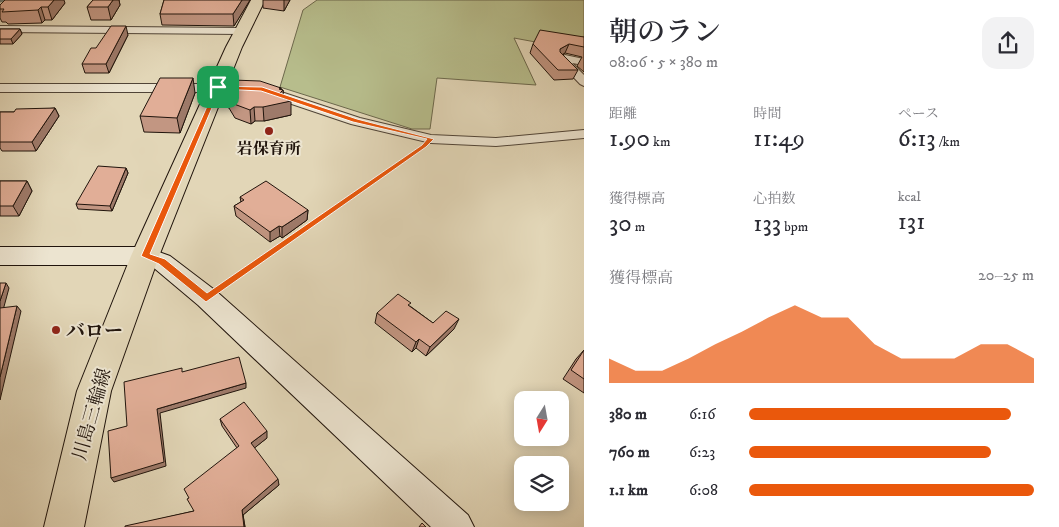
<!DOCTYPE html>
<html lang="ja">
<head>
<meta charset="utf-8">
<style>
	:root { --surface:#fff; --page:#f2f2f3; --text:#2b2b33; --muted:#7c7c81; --accent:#ea580c }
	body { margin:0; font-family:"IM FELL DW Pica","Noto Serif JP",serif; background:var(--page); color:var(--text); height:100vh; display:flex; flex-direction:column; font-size:19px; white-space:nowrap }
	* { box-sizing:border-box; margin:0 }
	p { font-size:16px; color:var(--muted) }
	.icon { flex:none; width:28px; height:28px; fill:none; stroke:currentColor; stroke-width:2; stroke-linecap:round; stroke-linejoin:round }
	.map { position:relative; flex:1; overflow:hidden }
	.drawer { display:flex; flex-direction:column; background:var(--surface); width:475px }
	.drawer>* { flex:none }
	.needle { width:32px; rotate:191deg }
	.fabs { position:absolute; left:514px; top:391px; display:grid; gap:10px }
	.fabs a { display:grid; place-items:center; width:55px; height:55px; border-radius:10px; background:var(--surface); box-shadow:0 2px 12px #0003; font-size:25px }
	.pin { position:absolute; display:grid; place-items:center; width:42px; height:42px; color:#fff; margin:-21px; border-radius:10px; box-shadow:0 2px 8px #0006 }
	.round { display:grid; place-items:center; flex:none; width:52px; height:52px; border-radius:15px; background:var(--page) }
	.headline { display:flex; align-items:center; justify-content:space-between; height:85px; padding:0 25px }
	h1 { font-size:28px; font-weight:600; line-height:38px }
	.stats { display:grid; grid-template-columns:repeat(3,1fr); gap:8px; height:85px; padding:5px 25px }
	.stats div { display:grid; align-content:center }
	.stats b { font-size:25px; font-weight:600 }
	.stats small { font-size:14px; font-weight:400 }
	.stats p { font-size:14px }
	.chart { height:140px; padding:10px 25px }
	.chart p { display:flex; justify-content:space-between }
	.chart svg { width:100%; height:90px; margin-top:5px; fill:var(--accent); opacity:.7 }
	ul { padding:0 25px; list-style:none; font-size:16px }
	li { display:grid; grid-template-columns:80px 60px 1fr; align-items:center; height:38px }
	li i { height:12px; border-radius:6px; background:var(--accent) }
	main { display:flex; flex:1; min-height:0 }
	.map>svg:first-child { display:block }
	.green { fill:#b7bd8c; stroke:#6c684c }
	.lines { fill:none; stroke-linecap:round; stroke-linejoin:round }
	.stream { stroke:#667671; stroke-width:3 }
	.street-casing { stroke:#504437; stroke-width:2 }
	.secondary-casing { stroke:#20140c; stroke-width:2 }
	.primary-casing { stroke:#20140c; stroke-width:2 }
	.path-far1 { stroke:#20140c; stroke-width:2.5; stroke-dasharray:3 2; stroke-linecap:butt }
	.path { stroke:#20140c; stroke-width:3; stroke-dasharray:4 2.5; stroke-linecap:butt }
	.street { fill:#ece4d0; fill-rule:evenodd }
	.secondary { fill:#ece4d0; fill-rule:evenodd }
	.primary { fill:#e2d6b7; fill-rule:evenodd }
	.wall { fill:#c29682; stroke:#20140c }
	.shaded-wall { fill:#9e7a6a; stroke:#20140c }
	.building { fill:#e1ae97; stroke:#20140c }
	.route { fill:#ea580c; stroke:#fff; fill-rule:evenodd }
	.poi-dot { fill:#8f2418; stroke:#ece4d0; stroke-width:2 }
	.labels { text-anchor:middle; stroke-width:4; stroke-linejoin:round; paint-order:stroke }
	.far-poi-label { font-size:16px; font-weight:bold; fill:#20140c; stroke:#ece4d0 }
	.poi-label { font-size:19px; font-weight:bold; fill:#20140c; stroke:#ece4d0; text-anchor:start }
	.street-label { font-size:19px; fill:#20140c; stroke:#ece4d0 }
</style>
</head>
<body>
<main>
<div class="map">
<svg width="584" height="527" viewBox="0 0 584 527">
	<rect width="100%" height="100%" fill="#e2d6b7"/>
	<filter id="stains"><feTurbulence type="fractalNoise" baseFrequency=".004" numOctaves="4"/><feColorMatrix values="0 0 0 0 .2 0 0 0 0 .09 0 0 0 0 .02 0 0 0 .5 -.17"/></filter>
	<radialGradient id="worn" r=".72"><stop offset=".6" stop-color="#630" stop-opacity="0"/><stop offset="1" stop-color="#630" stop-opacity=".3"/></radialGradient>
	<path class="green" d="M 317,0 L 584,0 L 584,51 L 514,38 L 536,85 L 437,78 L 430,129 L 412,129 L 280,87 L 303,10 Z"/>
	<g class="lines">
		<path class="stream" d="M 0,1 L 3,0"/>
		<defs>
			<g id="street">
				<path d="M 0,26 L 242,28 L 247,31 L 242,34 L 0,32 Z"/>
				<path d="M 565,55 L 584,59 L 584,65 L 572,63 L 584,75 L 584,86 L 580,84 L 557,60 Z"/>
				<path d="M 0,84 L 232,84 L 238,88 L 232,92 L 0,92 Z"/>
				<path d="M 260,85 L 360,118 L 431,135 L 496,138 L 584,130 L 584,138 L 496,146 L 431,143 L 351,124 L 256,92 L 254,89 L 256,86 Z"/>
			</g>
			<path id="secondary" d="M 0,247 L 145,247 L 170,256 L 216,291 L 468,515 L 474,527 L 431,527 L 198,305 L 154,268 L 144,265 L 0,265 Z"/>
			<path id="primary" d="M 251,0 L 265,0 L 242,47 L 159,256 L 111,391 L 84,527 L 44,527 L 77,391 L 131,256 L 226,47 Z"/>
		</defs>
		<use href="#street" class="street-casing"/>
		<use href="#secondary" class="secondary-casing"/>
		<use href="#primary" class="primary-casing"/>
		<path class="path-far1" d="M 352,197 L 420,149"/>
		<path class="path" d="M 224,286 L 354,195"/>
		<use href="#street" class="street"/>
		<use href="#secondary" class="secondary"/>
		<use href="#primary" class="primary"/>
	</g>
	<g class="wall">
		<path d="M 93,0 L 119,0 L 120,5 L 111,20 L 91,20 L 87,7 Z"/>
		<path d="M 164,0 L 250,0 L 234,26 L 162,25 L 160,14 Z"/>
		<path d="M 263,0 L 290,0 L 284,11 L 263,8 Z"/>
		<path d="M 65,3 L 52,20 L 45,20 L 42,23 L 8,24 L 6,22 L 2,22 L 0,18 L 0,5 Z"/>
		<path d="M 0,29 L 20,29 L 22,34 L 13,44 L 0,44 Z"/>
		<path d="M 128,35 L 109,73 L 85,73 L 82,64 L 96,48 Z"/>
		<path d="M 584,37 L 584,72 L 577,66 L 582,57 L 565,53 L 563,55 L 578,70 L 573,79 L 554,80 L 530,53 L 533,44 Z"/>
		<path d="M 281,88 L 281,90 L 283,90 L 284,98 L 291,115 L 264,121 L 255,121 L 251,124 L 235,118 L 229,108 L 221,105 L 219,91 Z"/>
		<path d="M 195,93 L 180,133 L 144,132 L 140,116 Z"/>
		<path d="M 55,108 L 59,116 L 36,151 L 2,151 L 0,148 L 0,112 L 14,112 Z"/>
		<path d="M 126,168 L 128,173 L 112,211 L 78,209 L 76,204 Z"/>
		<path d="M 0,181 L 27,181 L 32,191 L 19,216 L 0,216 Z"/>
		<path d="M 240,197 L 308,210 L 307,220 L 282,238 L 280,236 L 270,242 L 236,216 L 234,206 L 241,202 Z"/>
		<path d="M 410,306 L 433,323 L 454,329 L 426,356 L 416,348 L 412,352 L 375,323 L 377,313 Z"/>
		<path d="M 584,350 L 584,393 L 563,379 L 576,359 Z"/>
		<path d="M 220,419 L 267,438 L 254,448 L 279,485 L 243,515 L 245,527 L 125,527 L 194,511 L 237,448 L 222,426 Z"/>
	</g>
	<g class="shaded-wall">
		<path d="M 54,0 L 64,0 L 65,3 L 52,20 L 48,7 Z"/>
		<path d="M 113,0 L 119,0 L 120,5 L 111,20 L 108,7 Z"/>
		<path d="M 242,0 L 250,0 L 234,26 L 233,14 Z"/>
		<path d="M 284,0 L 290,0 L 284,11 Z"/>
		<path d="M 41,7 L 45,20 L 42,23 L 38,10 Z"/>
		<path d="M 126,26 L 128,35 L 109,73 L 106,64 Z"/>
		<path d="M 20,29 L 22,34 L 13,44 L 11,39 Z"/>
		<path d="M 569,44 L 565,53 L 556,58 L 560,49 Z"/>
		<path d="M 193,78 L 195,93 L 180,133 L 177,118 Z"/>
		<path d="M 281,88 L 281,92 L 283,90 L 284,102 L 291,101 L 291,115 L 264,121 L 263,107 Z"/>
		<path d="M 254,107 L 255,121 L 251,124 L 250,110 Z"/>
		<path d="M 55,108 L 59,116 L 36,151 L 32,142 Z"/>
		<path d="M 126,168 L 128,173 L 112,211 L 110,206 Z"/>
		<path d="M 27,181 L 32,191 L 19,216 L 13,206 Z"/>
		<path d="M 308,210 L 307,220 L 282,238 L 282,227 Z"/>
		<path d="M 279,226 L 280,236 L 270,242 L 270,232 Z"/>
		<path d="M 6,283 L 9,288 L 2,314 L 0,312 L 0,301 Z"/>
		<path d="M 17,306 L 21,311 L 0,400 L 0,377 Z"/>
		<path d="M 459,319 L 454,329 L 426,356 L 430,347 Z"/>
		<path d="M 419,339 L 416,348 L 412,352 L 416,342 Z"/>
		<path d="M 246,383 L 246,388 L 160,413 L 166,466 L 114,482 L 111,478 L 157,409 Z"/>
		<path d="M 267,431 L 267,438 L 252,450 L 251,443 Z"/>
		<path d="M 278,479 L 279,485 L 243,515 L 245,527 L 244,527 L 242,510 Z"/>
	</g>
	<g class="building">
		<path d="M 5,0 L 54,0 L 48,7 L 41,7 L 38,10 L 2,12 L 4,9 L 0,9 L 0,5 Z"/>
		<path d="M 93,0 L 113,0 L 108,7 L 87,7 Z"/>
		<path d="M 164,0 L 242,0 L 233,14 L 160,14 Z"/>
		<path d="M 111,26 L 126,26 L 106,64 L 82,64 L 91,48 L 96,48 Z"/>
		<path d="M 0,29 L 20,29 L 11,39 L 0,39 Z"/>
		<path d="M 540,30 L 584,37 L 584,47 L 569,44 L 560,49 L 560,52 L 578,70 L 558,70 L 533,44 Z"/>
		<path d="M 160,78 L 193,78 L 177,118 L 140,116 Z"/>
		<path d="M 232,80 L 260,81 L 281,88 L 279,89 L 283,90 L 280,93 L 283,94 L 280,97 L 291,101 L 263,107 L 254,107 L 250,110 L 234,104 L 228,94 L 219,91 L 221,87 Z"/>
		<path d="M 55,108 L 32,142 L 0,142 L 0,112 L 14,112 L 16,109 Z"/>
		<path d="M 98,166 L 126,168 L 110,206 L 76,204 Z"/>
		<path d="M 0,181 L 27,181 L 13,206 L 0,206 Z"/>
		<path d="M 266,181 L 308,210 L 282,227 L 279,226 L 270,232 L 234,206 L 244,200 L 240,197 Z"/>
		<path d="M 0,283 L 6,283 L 0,301 Z"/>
		<path d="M 398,294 L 411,303 L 408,305 L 433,323 L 446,311 L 459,319 L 430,347 L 419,339 L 416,342 L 377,313 Z"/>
		<path d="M 17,306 L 0,377 L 0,308 Z"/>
		<path d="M 584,350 L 584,379 L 571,370 Z"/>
		<path d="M 239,357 L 246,383 L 157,409 L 164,462 L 111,478 L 108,431 L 127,426 L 124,382 L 182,368 L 182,372 Z"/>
		<path d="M 244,402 L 267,431 L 251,443 L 278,479 L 242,510 L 244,527 L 125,527 L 125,526 L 194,511 L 187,499 L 189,498 L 184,489 L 239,446 L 220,419 Z"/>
		<path d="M 422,523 L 426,527 L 419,527 Z"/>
	</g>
	<path class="route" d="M 216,86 L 262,87 L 357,119 L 434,139 L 426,147 L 206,302 L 159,264 L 141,256 ZM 220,89 L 261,91 L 353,122 L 427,139 L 422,145 L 207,293 L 165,259 L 150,254 Z"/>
	<g class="poi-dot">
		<circle cx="269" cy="131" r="5"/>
		<circle cx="56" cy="330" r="5"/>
	</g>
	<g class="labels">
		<g class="far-poi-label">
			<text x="269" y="154">岩保育所</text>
		</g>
		<g class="poi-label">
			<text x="66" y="337">バロー</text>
		</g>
		<g class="street-label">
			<text transform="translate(91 414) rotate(-74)" y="7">川島三輪線</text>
		</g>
	</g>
	<rect width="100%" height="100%" filter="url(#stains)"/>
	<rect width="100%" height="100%" fill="url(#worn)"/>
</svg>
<div class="fabs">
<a><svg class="needle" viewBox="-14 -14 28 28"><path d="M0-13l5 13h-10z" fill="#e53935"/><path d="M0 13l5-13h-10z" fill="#7c7c81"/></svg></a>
<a><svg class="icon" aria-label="layers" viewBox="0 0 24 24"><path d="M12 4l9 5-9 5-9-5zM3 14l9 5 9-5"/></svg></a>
</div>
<div class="pin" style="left:218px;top:87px;background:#1e9e55"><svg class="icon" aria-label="arrive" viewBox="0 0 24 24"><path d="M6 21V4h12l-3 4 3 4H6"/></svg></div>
</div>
<section class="drawer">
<div class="headline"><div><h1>朝のラン</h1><p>08:06 · 5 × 380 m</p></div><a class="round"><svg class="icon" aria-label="share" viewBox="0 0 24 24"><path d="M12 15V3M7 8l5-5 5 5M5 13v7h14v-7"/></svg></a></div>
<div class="stats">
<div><p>距離</p><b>1.90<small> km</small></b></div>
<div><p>時間</p><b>11:49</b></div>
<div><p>ペース</p><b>6:13<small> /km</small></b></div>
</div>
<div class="stats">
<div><p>獲得標高</p><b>30<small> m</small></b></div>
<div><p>心拍数</p><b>133<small> bpm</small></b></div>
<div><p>kcal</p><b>131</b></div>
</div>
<div class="chart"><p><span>獲得標高</span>20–25 m</p>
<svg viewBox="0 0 160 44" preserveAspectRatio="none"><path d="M0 44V32L10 38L20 38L30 32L40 25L50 19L60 12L70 6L80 12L90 12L100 25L110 32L120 32L130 32L140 25L150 25L160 32V44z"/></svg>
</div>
<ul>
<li><b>380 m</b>6:16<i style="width:92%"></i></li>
<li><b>760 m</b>6:23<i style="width:85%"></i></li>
<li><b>1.1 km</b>6:08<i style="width:100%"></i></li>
</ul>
</section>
</main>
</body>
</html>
